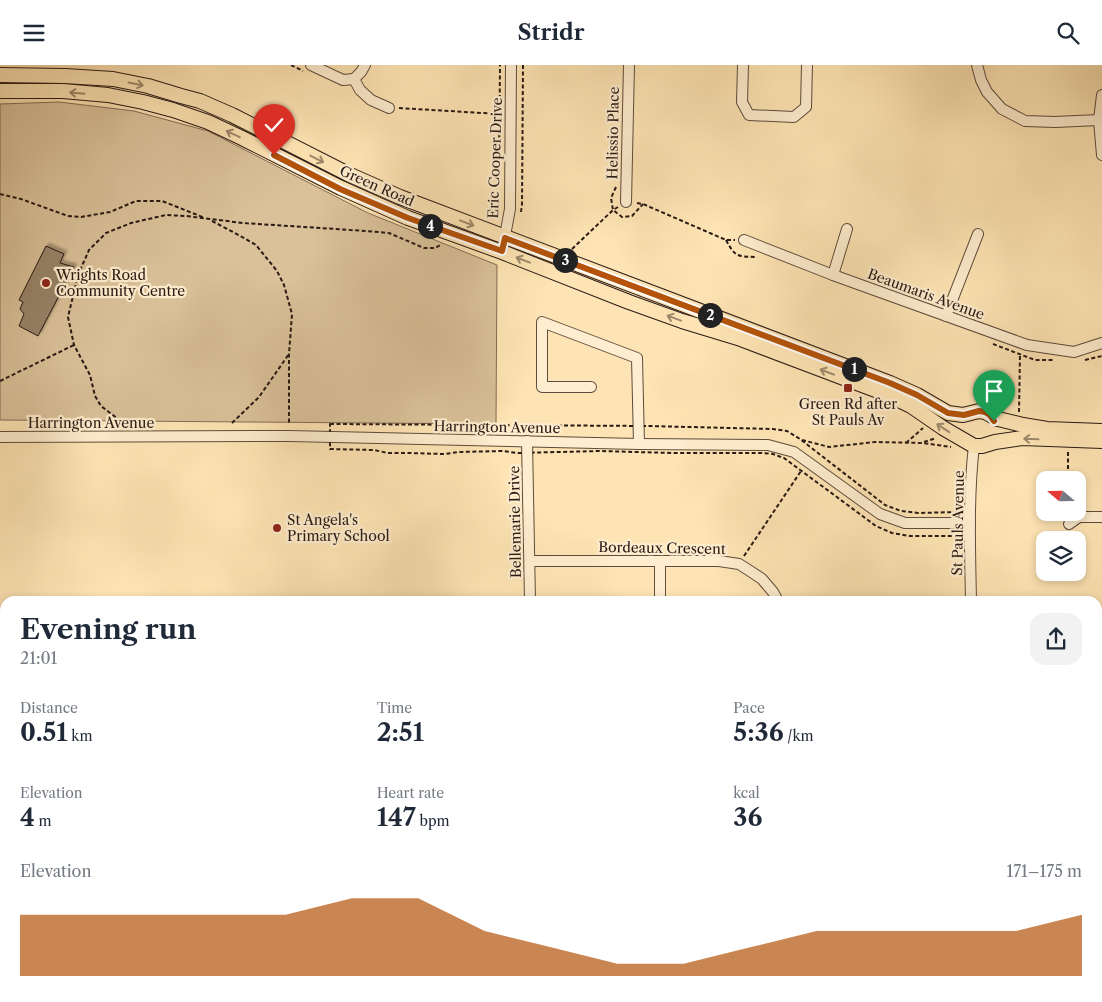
<!DOCTYPE html>
<html lang="en">
<head>
<meta charset="utf-8">
<style>
	:root { --surface:#fff; --page:#f2f2f3; --text:#1f2937; --muted:#747a83; --accent:#b45309 }
	body { margin:0; font-family:"Libre Caslon Text",serif; background:var(--page); color:var(--text); height:100vh; display:flex; flex-direction:column; font-size:19px; white-space:nowrap }
	* { box-sizing:border-box; margin:0 }
	p { font-size:16px; color:var(--muted) }
	.icon { flex:none; width:28px; height:28px; fill:none; stroke:currentColor; stroke-width:2; stroke-linecap:round; stroke-linejoin:round }
	.map { position:relative; flex:1; overflow:hidden }
	.side { position:absolute; left:0px; top:531px; width:1102px; height:406px; display:flex; flex-direction:column; background:var(--surface); border-radius:15px 15px 0 0; box-shadow:0 2px 8px #0003 }
	.side>* { flex:none }
	.needle { width:32px; rotate:290deg }
	.fabs { position:absolute; left:1036px; top:406px; display:grid; gap:10px }
	.fabs a { display:grid; place-items:center; width:50px; height:50px; border-radius:10px; background:var(--surface); box-shadow:0 2px 8px #0003; font-size:25px }
	.pin { position:absolute; display:grid; place-items:center; width:42px; height:42px; color:#fff; margin:-51px -21px; border-radius:50% 50% 50% 0; rotate:-45deg; box-shadow:0 0 5px #0007 }
	.pin .icon { rotate:45deg }
	.km { position:absolute; width:25px; height:25px; margin:-12px; border-radius:50%; background:#222; color:#fff; font-size:14px; line-height:25px; text-align:center }
	.round { display:grid; place-items:center; flex:none; width:52px; height:52px; border-radius:15px; background:var(--page) }
	.head { display:flex; align-items:center; justify-content:space-between; height:85px; padding:0 20px }
	h1 { font-size:28px; font-weight:700; line-height:38px }
	.figures { display:grid; grid-template-columns:repeat(3,1fr); gap:8px; height:85px; padding:5px 20px }
	.figures div { display:grid; align-content:center }
	.figures b { font-size:25px; font-weight:700 }
	.figures small { font-size:14px; font-weight:400 }
	.figures p { font-size:14px }
	.chart { height:140px; padding:10px 20px }
	.chart p { display:flex; justify-content:space-between }
	.chart svg { width:100%; height:90px; margin-top:5px; fill:var(--accent); opacity:.7 }
	header { display:flex; justify-content:space-between; align-items:center; height:65px; padding:0 20px; background:var(--surface); font-size:22px; font-weight:700 }
	.map>svg:first-child { display:block }
	.green { fill:#dac199; stroke:#816d56 }
	.building { fill:#978367; stroke:#281914; filter:url(#shadow) }
	.lines { fill:none; stroke-linecap:round; stroke-linejoin:round }
	.minor-casing { stroke:#5e4c3c; stroke-width:12 }
	.major-casing { stroke:#281914; stroke-width:16 }
	.path { stroke:#281914; stroke-width:2; stroke-dasharray:4 2.5; stroke-linecap:butt }
	.minor { stroke:#feedce; stroke-width:10 }
	.major { stroke:#fee4b4; stroke-width:14 }
	.oneway { stroke:#9e896c }
	.route-casing { stroke:#fff; stroke-width:10 }
	.route { stroke:#b45309; stroke-width:6 }
	.poi-dot { fill:#8f2418; stroke:#feedce; stroke-width:2 }
	.labels { text-anchor:middle; stroke-width:4.5; stroke-linejoin:round; paint-order:stroke }
	.street-label { font-size:14px; fill:#281914; stroke:#feedce }
	.poi-label { font-size:14px; fill:#281914; stroke:#feedce; text-anchor:start }
</style>
</head>
<body>
<header><svg class="icon" aria-label="menu" viewBox="0 0 24 24"><path d="M4 6h16M4 12h16M4 18h16"/></svg>Stridr<svg class="icon" aria-label="search" viewBox="0 0 24 24"><circle cx="10" cy="10" r="6"/><path d="M15 15l6 6"/></svg></header>
<div class="map">
<svg width="1102" height="937" viewBox="0 0 1102 937">
	<defs>
		<filter id="shadow"><feDropShadow dx="3" dy="-3" stdDeviation="1" flood-color="#0004"/></filter>
	</defs>
	<rect width="100%" height="100%" fill="#fee4b4"/>
	<filter id="stains"><feTurbulence type="fractalNoise" baseFrequency=".004" numOctaves="4"/><feColorMatrix values="0 0 0 0 .2 0 0 0 0 .09 0 0 0 0 .02 0 0 0 .5 -.17"/></filter>
	<radialGradient id="worn" r=".72"><stop offset=".6" stop-color="#630" stop-opacity="0"/><stop offset="1" stop-color="#630" stop-opacity=".3"/></radialGradient>
	<path class="green" d="M 59,37 L 134,46 L 208,66 L 368,148 L 497,200 L 496,359 L 0,355 L 0,39 Z"/>
	<path class="building" d="M 46,181 L 64,189 L 60,198 L 74,202 L 38,271 L 19,261 L 24,249 L 20,244 L 23,237 L 19,235 Z"/>
	<g class="lines">
		<defs>
			<g id="minor">
				<path d="M 311,0 L 343,15 L 354,14"/>
				<path d="M 743,0 L 742,37 L 749,50 L 794,52 L 806,42 L 807,0"/>
				<path d="M 977,0 L 981,15 L 987,27 L 1002,44 L 1025,56 L 1055,57 L 1099,55"/>
				<path d="M 354,14 L 360,25 L 371,35 L 389,43"/>
				<path d="M 354,14 L 361,7 L 365,0"/>
				<path d="M 1102,30 L 1099,55 L 1102,90"/>
				<path d="M 626,137 L 629,0"/>
				<path d="M 744,175 L 833,210 L 1027,280 L 1074,287 L 1102,278"/>
				<path d="M 502,187 L 510,144 L 511,0"/>
				<path d="M 833,210 L 847,164"/>
				<path d="M 946,251 L 978,169"/>
				<path d="M 591,322 L 542,322 L 542,257 L 637,293 L 639,379"/>
				<path d="M 0,372 L 289,371 L 639,379 L 768,380 L 794,387 L 880,449 L 905,458 L 970,458"/>
				<path d="M 527,376 L 530,536"/>
				<path d="M 1069,459 L 1079,452 L 1102,452"/>
				<path d="M 530,496 L 719,496 L 739,499 L 750,506 L 762,514 L 773,527 L 778,536"/>
				<path d="M 660,536 L 660,496"/>
				<path d="M 971,536 C 970,484 968,432 974,381"/>
				<path d="M 1098,675 L 1102,675"/>
				<path d="M 55,932 L 55,937"/>
				<path d="M 1045,932 L 1046,937"/>
				<path d="M 318,937 L 318,932"/>
				<path d="M 369,937 L 383,932"/>
				<path d="M 529,937 L 529,932"/>
				<path d="M 783,937 L 797,932"/>
			</g>
			<g id="major">
				<path d="M 0,10 L 65,11 L 113,14 L 148,21 L 181,31 L 200,36 L 232,50 L 348,109 L 400,132 L 890,318 L 917,330 L 948,348 L 963,350 L 979,346 L 985,347 L 998,354 L 1023,360 L 1047,364 L 1102,366"/>
				<path d="M 0,26 L 63,26 L 108,30 L 143,37 L 173,45 L 208,57 L 242,73 L 341,123 L 408,153 L 502,187 L 629,237 L 682,256 L 738,273 L 886,329 L 911,341 L 943,363 L 974,381 L 982,381 L 995,377 L 1022,373 L 1102,376"/>
			</g>
		</defs>
		<use href="#minor" class="minor-casing"/>
		<use href="#major" class="major-casing"/>
		<g class="path">
			<path d="M 291,0 L 303,6"/>
			<path d="M 399,43 L 499,49"/>
			<path d="M 499,112 L 500,0"/>
			<path d="M 616,122 L 611,133 L 613,145 L 622,152 L 632,151 L 643,139"/>
			<path d="M 0,129 L 21,134 L 68,151 L 81,152 L 110,147 L 136,136 L 162,136 L 205,153"/>
			<path d="M 637,138 L 643,139 L 726,175 L 735,175"/>
			<path d="M 521,147 L 522,139 L 523,0"/>
			<path d="M 495,151 L 499,139"/>
			<path d="M 212,156 L 235,168 L 256,180 L 277,206 L 284,220 L 292,249 L 289,289 L 289,359"/>
			<path d="M 726,175 C 736,193 737,191 756,192"/>
			<path d="M 572,184 L 613,145 L 618,142"/>
			<path d="M 993,279 L 1035,295 L 1055,295"/>
			<path d="M 1085,295 L 1102,291"/>
			<path d="M 0,316 L 74,280"/>
			<path d="M 1019,347 L 1020,289"/>
			<path d="M 232,358 L 259,332 L 289,289"/>
			<path d="M 330,359 L 648,361 L 773,364 L 787,366 L 800,374 L 885,440 L 901,446 L 918,448 L 957,447 L 957,471 L 910,471 L 892,468 L 876,461 L 784,393 L 773,389 L 762,388 L 672,388 L 600,386 L 517,388 L 503,386 L 459,387 L 444,389 L 409,388 L 388,388 L 374,385 L 330,384 Z"/>
			<path d="M 126,360 L 101,341 L 95,331 L 90,310 L 74,280 L 68,252 L 78,210 L 89,185 L 106,168 L 131,158 L 166,150 L 186,151 L 243,158 L 366,166 L 389,168 L 424,183 L 435,183 L 442,179"/>
			<path d="M 802,375 L 829,382 L 875,377 L 923,378 L 951,382"/>
			<path d="M 924,377 L 936,373"/>
			<path d="M 906,378 L 923,363"/>
			<path d="M 1068,387 L 1068,415"/>
			<path d="M 744,491 L 801,406"/>
			<path d="M 1098,854 L 1102,853"/>
		</g>
		<use href="#minor" class="minor"/>
		<use href="#major" class="major"/>
	</g>
	<defs><path id="oneway-shaft" d="M-6 0H5M1.5-3L5.5 0L1.5 3" fill="none" stroke-width="1.6" stroke-linecap="round" stroke-linejoin="round" transform="scale(1.25)"/></defs>
	<g class="oneway">
		<use href="#oneway-shaft" transform="translate(136 19) rotate(11)"/>
		<use href="#oneway-shaft" transform="translate(77 28) rotate(-175)"/>
		<use href="#oneway-shaft" transform="translate(233 69) rotate(-155)"/>
		<use href="#oneway-shaft" transform="translate(317 94) rotate(27)"/>
		<use href="#oneway-shaft" transform="translate(467 158) rotate(21)"/>
		<use href="#oneway-shaft" transform="translate(523 195) rotate(-159)"/>
		<use href="#oneway-shaft" transform="translate(674 253) rotate(-160)"/>
		<use href="#oneway-shaft" transform="translate(827 307) rotate(-159)"/>
		<use href="#oneway-shaft" transform="translate(943 363) rotate(-147)"/>
		<use href="#oneway-shaft" transform="translate(1031 374) rotate(-178)"/>
	</g>
	<g class="lines">
		<defs>
			<path id="route" d="M 274,90 L 340,124 L 408,153 L 502,186 L 505,173 L 890,318 L 917,330 L 948,348 L 964,350 L 979,346 L 985,347 L 990,350 L 994,356"/>
		</defs>
		<use href="#route" class="route-casing"/>
		<use href="#route" class="route"/>
	</g>
	<g class="poi-dot">
		<circle cx="46" cy="218" r="5"/>
		<rect x="843" y="318" width="10" height="10" rx="2.5"/>
		<circle cx="277" cy="463" r="5"/>
	</g>
	<g class="labels">
		<g class="street-label">
			<text transform="translate(613 68) rotate(-89)" y="5">Helissio Place</text>
			<text transform="translate(495 93) rotate(-88)" y="5">Eric Cooper Drive</text>
			<text transform="translate(377 121) rotate(24)" y="5">Green Road</text>
			<text transform="translate(926 229) rotate(20)" y="5">Beaumaris Avenue</text>
			<text x="91" y="363">Harrington Avenue</text>
			<text transform="translate(497 362) rotate(1)" y="5">Harrington Avenue</text>
			<text transform="translate(515 457) rotate(-91)" y="5">Bellemarie Drive</text>
			<text transform="translate(958 458) rotate(-89)" y="5">St Pauls Avenue</text>
			<text transform="translate(662 483) rotate(1)" y="5">Bordeaux Crescent</text>
		</g>
		<g class="poi-label">
			<text x="56" y="215">Wrights Road<tspan x="56" dy="16">Community Centre</tspan></text>
			<text x="848" y="344" text-anchor="middle">Green Rd after<tspan x="848" dy="16">St Pauls Av</tspan></text>
			<text x="287" y="460">St Angela's<tspan x="287" dy="16">Primary School</tspan></text>
		</g>
	</g>
	<rect width="100%" height="100%" filter="url(#stains)"/>
	<rect width="100%" height="100%" fill="url(#worn)"/>
</svg>
<div class="fabs">
<a><svg class="needle" viewBox="-14 -14 28 28"><path d="M0-13l5 13h-10z" fill="#e53935"/><path d="M0 13l5-13h-10z" fill="#747a83"/></svg></a>
<a><svg class="icon" aria-label="layers" viewBox="0 0 24 24"><path d="M12 4l9 5-9 5-9-5zM3 14l9 5 9-5"/></svg></a>
</div>
<div class="pin" style="left:994px;top:356px;background:#1e9e55"><svg class="icon" aria-label="arrive" viewBox="0 0 24 24"><path d="M6 21V4h12l-3 4 3 4H6"/></svg></div>
<div class="pin" style="left:274px;top:90px;background:#d93025"><svg class="icon" aria-label="check" viewBox="0 0 24 24"><path d="M5 12l5 5 9-10"/></svg></div>
<b class="km" style="left:854px;top:304px">1</b>
<b class="km" style="left:710px;top:250px">2</b>
<b class="km" style="left:565px;top:195px">3</b>
<b class="km" style="left:430px;top:161px">4</b>
<section class="side">
<div class="head"><div><h1>Evening run</h1><p>21:01</p></div><a class="round"><svg class="icon" aria-label="share" viewBox="0 0 24 24"><path d="M12 15V3M7 8l5-5 5 5M5 13v7h14v-7"/></svg></a></div>
<div class="figures">
<div><p>Distance</p><b>0.51<small> km</small></b></div>
<div><p>Time</p><b>2:51</b></div>
<div><p>Pace</p><b>5:36<small> /km</small></b></div>
</div>
<div class="figures">
<div><p>Elevation</p><b>4<small> m</small></b></div>
<div><p>Heart rate</p><b>147<small> bpm</small></b></div>
<div><p>kcal</p><b>36</b></div>
</div>
<div class="chart"><p><span>Elevation</span>171–175 m</p>
<svg viewBox="0 0 160 44" preserveAspectRatio="none"><path d="M0 44V14L10 14L20 14L30 14L40 14L50 6L60 6L70 22L80 30L90 38L100 38L110 30L120 22L130 22L140 22L150 22L160 14V44z"/></svg>
</div>
</section>
</div>
</body>
</html>
